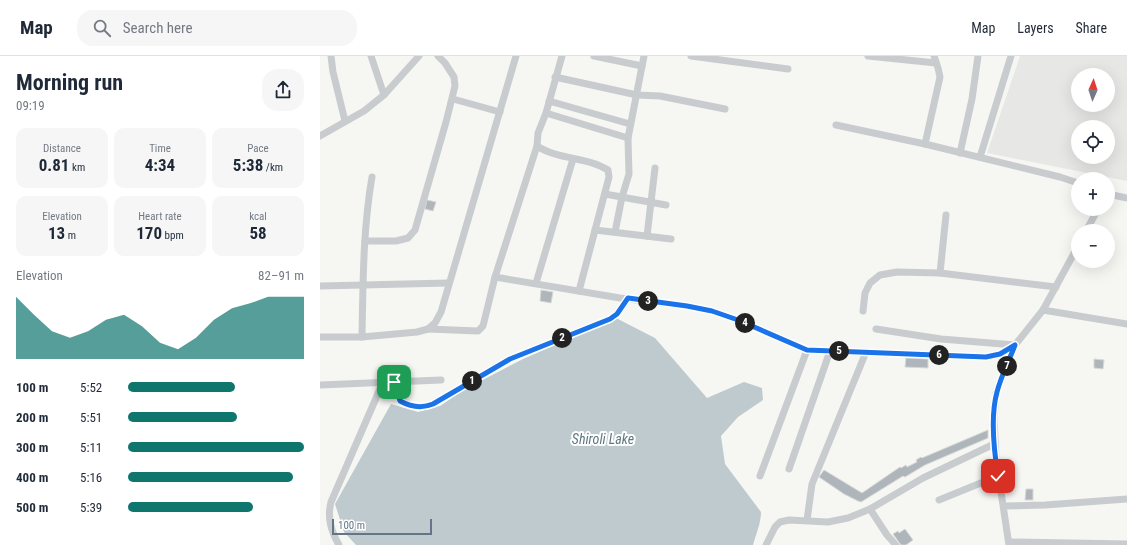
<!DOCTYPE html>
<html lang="en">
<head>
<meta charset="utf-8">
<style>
	:root { --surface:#fff; --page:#f6f6f7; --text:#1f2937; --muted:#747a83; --line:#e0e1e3; --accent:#0f766e }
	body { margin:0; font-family:"Roboto Condensed",sans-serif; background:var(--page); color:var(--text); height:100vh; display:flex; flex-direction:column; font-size:15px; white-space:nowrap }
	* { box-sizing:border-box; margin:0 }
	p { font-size:13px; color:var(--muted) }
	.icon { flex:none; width:22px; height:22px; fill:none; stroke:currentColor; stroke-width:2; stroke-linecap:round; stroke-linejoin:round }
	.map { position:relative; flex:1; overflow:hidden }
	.drawer { display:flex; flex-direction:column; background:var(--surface); width:320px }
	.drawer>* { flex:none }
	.needle { width:26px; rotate:3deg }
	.fabs { position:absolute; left:751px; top:12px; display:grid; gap:8px }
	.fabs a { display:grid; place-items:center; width:44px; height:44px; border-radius:50%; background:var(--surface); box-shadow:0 4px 16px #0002; font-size:20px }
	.scale { position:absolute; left:12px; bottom:10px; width:100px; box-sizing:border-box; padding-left:4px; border:2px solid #637586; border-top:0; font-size:11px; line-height:14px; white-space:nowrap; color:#637586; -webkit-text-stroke:3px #fff; paint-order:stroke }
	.pin { position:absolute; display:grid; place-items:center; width:34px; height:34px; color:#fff; margin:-17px; border-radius:8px; box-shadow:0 2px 6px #0006 }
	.km { position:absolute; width:20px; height:20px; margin:-10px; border-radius:50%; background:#222; color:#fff; font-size:11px; line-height:20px; text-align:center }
	.round { display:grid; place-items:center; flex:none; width:42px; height:42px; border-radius:16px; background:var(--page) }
	.summary { display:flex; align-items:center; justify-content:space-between; height:68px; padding:0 16px }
	h1 { font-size:22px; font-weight:700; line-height:30px }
	.metrics { display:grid; grid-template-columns:repeat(3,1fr); gap:6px; height:68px; padding:4px 16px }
	.metrics div { display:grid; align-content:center; border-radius:10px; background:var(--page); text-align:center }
	.metrics b { font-size:17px; font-weight:700 }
	.metrics small { font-size:11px; font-weight:400 }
	.metrics p { font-size:11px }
	.chart { height:112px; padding:8px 16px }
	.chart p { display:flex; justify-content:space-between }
	.chart svg { width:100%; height:72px; margin-top:4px; fill:var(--accent); opacity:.7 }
	ul { padding:0 16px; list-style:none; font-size:13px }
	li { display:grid; grid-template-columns:64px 48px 1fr; align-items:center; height:30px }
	li i { height:10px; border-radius:5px; background:var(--accent) }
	header { display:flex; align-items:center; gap:24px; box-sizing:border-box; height:56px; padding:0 20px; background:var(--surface); border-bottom:1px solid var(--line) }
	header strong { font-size:19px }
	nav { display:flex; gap:22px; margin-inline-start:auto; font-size:14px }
	.search { width:280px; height:36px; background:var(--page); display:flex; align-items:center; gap:10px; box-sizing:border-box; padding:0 14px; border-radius:16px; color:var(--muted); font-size:15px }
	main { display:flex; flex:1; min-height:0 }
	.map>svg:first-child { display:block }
	.built { fill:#e7e8e6; fill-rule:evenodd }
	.water { fill:#bfcacf }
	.building { fill:#aeb5bb; stroke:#d8d8d5 }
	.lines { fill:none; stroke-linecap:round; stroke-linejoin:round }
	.minor { stroke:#c9cccf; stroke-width:7 }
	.route-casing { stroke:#fff; stroke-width:8 }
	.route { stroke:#1a73e8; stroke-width:5 }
	.labels { text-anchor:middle; stroke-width:4; stroke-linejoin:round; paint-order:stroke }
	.water-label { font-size:14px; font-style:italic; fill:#5f7783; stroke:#fff }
</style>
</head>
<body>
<header>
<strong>Map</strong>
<div class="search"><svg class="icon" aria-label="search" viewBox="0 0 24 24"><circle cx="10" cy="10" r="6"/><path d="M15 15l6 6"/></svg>Search here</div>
<nav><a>Map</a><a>Layers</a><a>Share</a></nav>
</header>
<main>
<section class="drawer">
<div class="summary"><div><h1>Morning run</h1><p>09:19</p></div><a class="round"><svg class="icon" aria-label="share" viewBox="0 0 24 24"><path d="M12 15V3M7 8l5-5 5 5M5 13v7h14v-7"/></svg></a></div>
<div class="metrics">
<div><p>Distance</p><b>0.81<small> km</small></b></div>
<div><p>Time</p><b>4:34</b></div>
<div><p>Pace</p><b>5:38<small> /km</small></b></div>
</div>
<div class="metrics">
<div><p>Elevation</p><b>13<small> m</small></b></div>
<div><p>Heart rate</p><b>170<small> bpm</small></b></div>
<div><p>kcal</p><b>58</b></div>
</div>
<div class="chart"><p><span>Elevation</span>82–91 m</p>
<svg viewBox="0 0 160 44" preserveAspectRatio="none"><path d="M0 44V6L10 17L20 27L30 31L40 27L50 20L60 17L70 24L80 34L90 38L100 31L110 20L120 13L130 10L140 6L150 6L160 6V44z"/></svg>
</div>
<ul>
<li><b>100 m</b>5:52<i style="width:61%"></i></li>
<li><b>200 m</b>5:51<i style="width:62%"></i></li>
<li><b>300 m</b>5:11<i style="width:100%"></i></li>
<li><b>400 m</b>5:16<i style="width:94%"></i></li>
<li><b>500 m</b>5:39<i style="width:71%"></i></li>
</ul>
</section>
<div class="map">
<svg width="807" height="489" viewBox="0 0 807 489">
	<rect width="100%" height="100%" fill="#f6f7f3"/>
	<path class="built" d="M 700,0 L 807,0 L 807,125 L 667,97 ZM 758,19 L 788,19 L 788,49 L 758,49 ZM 758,71 L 788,71 L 788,101 L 758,101 Z"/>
	<path class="water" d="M 296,262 L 335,282 L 387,342 L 424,326 L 442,332 L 443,344 L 418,361 L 401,380 L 405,408 L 441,456 C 441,467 436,478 433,489 L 36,489 L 24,476 L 15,448 L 71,348 L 98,356 L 120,350 L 145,333 L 203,303 Z"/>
	<g class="building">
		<path d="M 107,144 L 116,146 L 113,155 L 105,153 Z"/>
		<path d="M 221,234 L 233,236 L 231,247 L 220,245 Z"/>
		<path d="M 586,302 L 608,303 L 608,312 L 585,311 Z"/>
		<path d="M 774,303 L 784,304 L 783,313 L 774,312 Z"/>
		<path d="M 668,374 L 668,382 L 605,409 L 585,421 L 583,420 L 541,446 L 538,445 L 524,438 L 499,421 L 504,414 L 542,437 L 580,411 L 581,412 L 586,409 L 587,411 L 597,406 L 596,404 L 601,401 L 602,402 Z"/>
		<path d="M 706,433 L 713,433 L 713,444 L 705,444 Z"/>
		<path d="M 585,473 L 593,484 L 586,489 L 581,489 L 573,478 L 578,475 L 579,477 Z"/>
	</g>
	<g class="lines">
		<g class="minor">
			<path d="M 11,0 L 13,16 L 25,65"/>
			<path d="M 51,0 L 64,39"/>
			<path d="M 242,0 L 226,57 L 218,77 L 217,90 C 238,104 268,101 288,114 L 289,121 L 259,235"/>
			<path d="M 274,0 L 322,10"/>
			<path d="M 371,0 L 468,13"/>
			<path d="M 548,0 L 616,7"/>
			<path d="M 235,21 L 317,39 L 340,40 L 405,53"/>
			<path d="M 133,43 L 180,56"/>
			<path d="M 229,45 L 310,68"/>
			<path d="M 226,57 L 308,82"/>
			<path d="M 516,69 L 605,88 L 740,121 L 758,127"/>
			<path d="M 0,80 L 44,55 L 64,39 L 99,0"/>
			<path d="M 605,88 L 620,21 L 618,12 L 614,0"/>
			<path d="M 640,97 L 652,43 L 658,0"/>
			<path d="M 660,101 L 691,0"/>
			<path d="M 285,138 L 346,149"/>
			<path d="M 788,138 L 807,142"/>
			<path d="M 275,174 L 351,183"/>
			<path d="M 766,175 L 778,153"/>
			<path d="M 295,176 L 302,141 L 309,118 L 308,82 L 324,0"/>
			<path d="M 327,180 L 335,112"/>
			<path d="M 45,185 L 76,185 L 88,182 L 95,174 L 126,66 L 135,30 L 134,21 L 125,7 L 118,0"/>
			<path d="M 620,217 L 626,159"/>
			<path d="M 175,221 L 300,242 L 367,250 L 392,255 L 418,264 L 487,294 L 666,301 L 680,298 L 695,289 L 723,254 L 758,190"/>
			<path d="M 216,227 L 253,103"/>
			<path d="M 0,230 L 128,227"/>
			<path d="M 723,254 L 807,268"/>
			<path d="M 543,255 L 545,237 L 550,227 L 560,219 L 577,216 L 620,217 L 736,231"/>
			<path d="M 108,273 L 158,275 L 163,270 L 175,221 L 217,90"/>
			<path d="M 556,273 L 621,283 L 695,289 L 676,337 L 674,362 L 676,403 L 689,489"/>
			<path d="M 0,281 L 42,281 L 97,276 L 108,273 L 115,267 L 121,256 L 196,0"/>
			<path d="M 42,281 C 43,227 43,173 52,121"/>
			<path d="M 74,326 L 80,345 C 91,351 101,353 113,348 L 190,303 L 290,263 L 297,258 L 308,243"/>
			<path d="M 0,329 L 121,324"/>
			<path d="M 469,413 L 510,295"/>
			<path d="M 440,420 L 487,294"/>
			<path d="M 619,444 L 678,420"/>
			<path d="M 684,450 L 725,449 L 807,443"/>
			<path d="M 550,453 L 567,479 L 576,489"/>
			<path d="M 487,464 L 492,428 L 546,296"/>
			<path d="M 689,486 L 807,488"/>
			<path d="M 19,489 C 11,475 7,462 11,446 L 63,326"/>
			<path d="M 446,489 L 455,471 L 460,466 L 469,464 L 508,466 L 528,462 L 550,453 L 603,422 L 674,388"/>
		</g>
	</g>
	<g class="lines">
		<defs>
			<path id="route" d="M 74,326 L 80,345 C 91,351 101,353 113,348 L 190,303 L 290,263 L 297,258 L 308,242 L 367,250 L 392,255 L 418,264 L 487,294 L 666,301 L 680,298 L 695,289 C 689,305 681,320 677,336 C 670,361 674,395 678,420"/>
		</defs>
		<use href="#route" class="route-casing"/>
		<use href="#route" class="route"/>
	</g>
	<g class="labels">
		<g class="water-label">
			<text x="283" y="388">Shiroli Lake</text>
		</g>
	</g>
</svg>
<div class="fabs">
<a><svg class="needle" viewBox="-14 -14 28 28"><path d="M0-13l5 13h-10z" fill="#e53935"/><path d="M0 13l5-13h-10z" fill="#747a83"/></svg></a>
<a><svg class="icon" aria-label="locate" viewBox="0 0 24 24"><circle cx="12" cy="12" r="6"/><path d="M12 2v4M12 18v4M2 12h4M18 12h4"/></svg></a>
<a>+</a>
<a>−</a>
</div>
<div class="scale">100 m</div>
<div class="pin" style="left:74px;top:326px;background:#1e9e55"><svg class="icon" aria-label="arrive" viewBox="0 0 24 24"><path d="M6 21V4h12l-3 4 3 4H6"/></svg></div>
<div class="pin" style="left:678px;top:420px;background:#d93025"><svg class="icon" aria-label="check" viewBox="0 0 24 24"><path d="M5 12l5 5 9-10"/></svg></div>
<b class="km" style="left:152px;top:325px">1</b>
<b class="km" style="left:242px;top:282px">2</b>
<b class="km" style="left:328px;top:245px">3</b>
<b class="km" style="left:425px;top:267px">4</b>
<b class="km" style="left:519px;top:295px">5</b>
<b class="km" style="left:619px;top:299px">6</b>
<b class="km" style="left:687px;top:310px">7</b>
</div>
</main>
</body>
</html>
